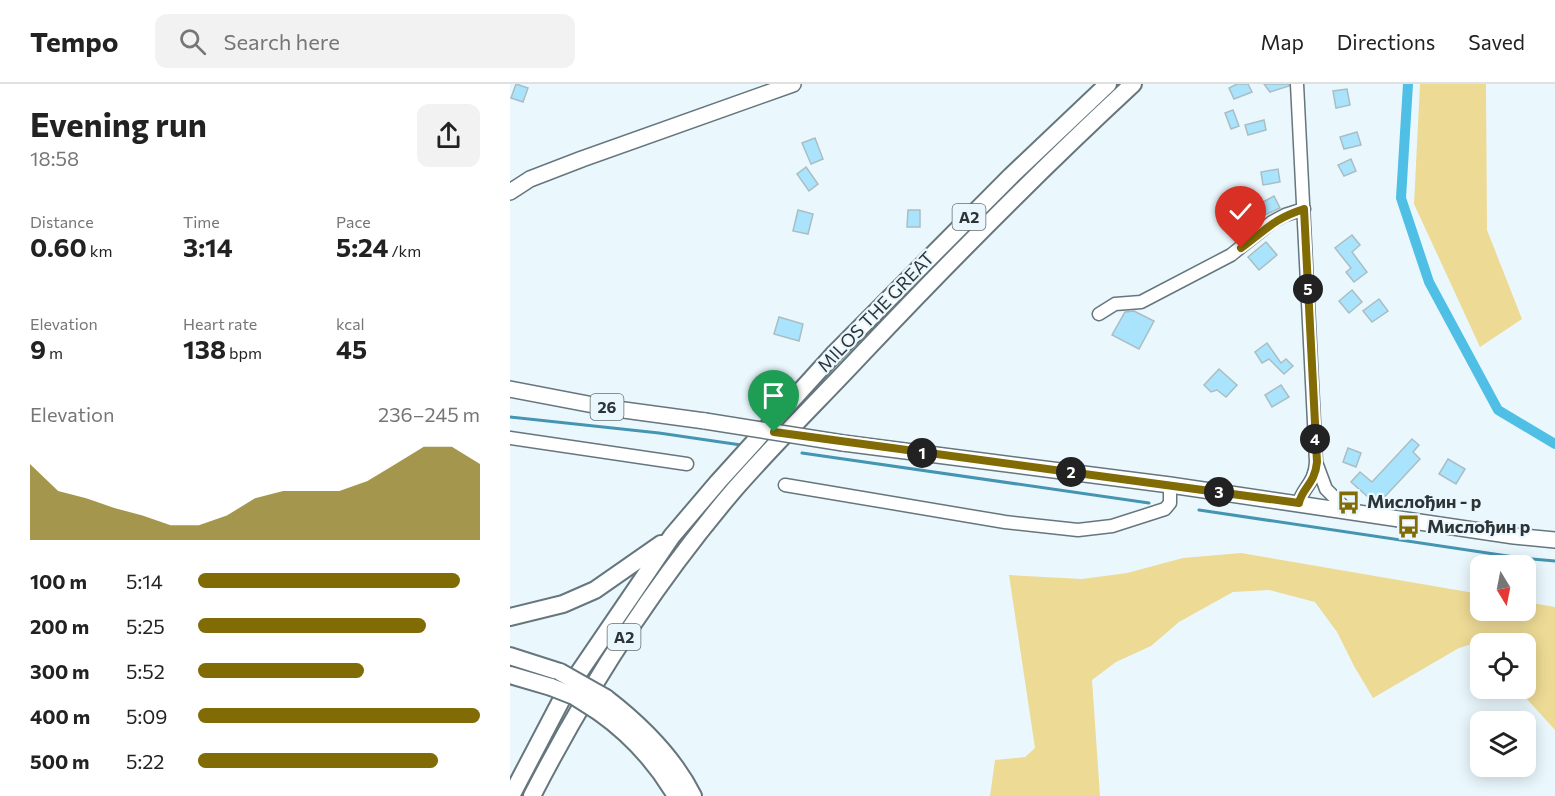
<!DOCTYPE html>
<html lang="en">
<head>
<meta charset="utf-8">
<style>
	:root { --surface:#fff; --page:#f2f2f2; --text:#222; --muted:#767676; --line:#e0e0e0; --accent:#806b04 }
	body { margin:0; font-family:Commissioner,sans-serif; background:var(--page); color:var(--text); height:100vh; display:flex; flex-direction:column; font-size:22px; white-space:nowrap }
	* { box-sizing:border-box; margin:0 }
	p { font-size:20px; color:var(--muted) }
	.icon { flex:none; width:33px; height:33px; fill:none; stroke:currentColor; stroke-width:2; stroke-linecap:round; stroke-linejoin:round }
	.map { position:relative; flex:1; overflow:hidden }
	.side { display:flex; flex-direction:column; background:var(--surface); width:510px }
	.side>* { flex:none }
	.needle { width:39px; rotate:170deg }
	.controls { position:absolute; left:960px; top:471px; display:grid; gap:12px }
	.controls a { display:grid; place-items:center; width:66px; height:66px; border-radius:12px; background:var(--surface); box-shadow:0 3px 15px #0003; font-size:30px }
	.pin { position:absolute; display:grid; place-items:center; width:51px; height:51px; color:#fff; margin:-62px -26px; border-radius:50% 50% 50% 0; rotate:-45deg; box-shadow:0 0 6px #0007 }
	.pin .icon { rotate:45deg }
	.km { position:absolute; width:30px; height:30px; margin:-15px; border-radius:50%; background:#222; color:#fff; font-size:16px; line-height:30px; text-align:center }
	.round { display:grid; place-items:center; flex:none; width:63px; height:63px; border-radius:12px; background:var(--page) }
	.summary { display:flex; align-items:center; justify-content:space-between; height:102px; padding:0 30px }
	h1 { font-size:33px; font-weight:700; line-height:45px }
	.metrics { display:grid; grid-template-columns:repeat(3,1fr); gap:9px; height:102px; padding:6px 30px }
	.metrics div { display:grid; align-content:center }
	.metrics b { font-size:26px; font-weight:700 }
	.metrics small { font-size:16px; font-weight:400 }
	.metrics p { font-size:16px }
	.chart { height:168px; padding:12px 30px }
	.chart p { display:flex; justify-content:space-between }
	.chart svg { width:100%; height:108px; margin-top:6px; fill:var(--accent); opacity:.7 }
	ul { padding:0 30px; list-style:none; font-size:20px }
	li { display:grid; grid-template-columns:96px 72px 1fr; align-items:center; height:45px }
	li i { height:15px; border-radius:8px; background:var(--accent) }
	header { display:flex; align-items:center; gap:36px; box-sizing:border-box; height:84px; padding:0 30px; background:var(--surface); border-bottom:2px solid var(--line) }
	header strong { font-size:28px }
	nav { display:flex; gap:33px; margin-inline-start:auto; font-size:21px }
	.search { width:420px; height:54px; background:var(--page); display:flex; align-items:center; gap:15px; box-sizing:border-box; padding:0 21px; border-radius:12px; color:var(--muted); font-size:22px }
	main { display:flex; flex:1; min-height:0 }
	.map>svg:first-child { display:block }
	.green { fill:#edda95 }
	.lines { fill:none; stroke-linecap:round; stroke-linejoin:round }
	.stream { stroke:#4595b2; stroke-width:3 }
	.canal { stroke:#4fbfe6; stroke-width:10 }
	.building { fill:#a9e4fc; stroke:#abbdc4; stroke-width:1.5 }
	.minor-casing { stroke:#66767d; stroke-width:15 }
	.major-casing { stroke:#66767d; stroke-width:18 }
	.highway-casing { stroke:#66767d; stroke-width:20 }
	.minor { stroke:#fff; stroke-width:12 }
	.major { stroke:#fff; stroke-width:15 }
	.highway { stroke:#fff; stroke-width:16 }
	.major-bridge-casing { stroke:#66767d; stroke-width:18; stroke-linecap:butt }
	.highway-bridge-casing { stroke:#66767d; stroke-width:20; stroke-linecap:butt }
	.major-bridge { stroke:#fff; stroke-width:15 }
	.highway-bridge { stroke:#fff; stroke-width:16 }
	.route-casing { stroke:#fff; stroke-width:12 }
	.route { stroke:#806b04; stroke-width:8 }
	.labels { text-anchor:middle; stroke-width:4.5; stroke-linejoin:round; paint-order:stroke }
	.shield { fill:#eaf8fe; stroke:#666f73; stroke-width:1.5 }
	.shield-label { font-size:16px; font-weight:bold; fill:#2d3437 }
	.street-label { font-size:18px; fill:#2d3437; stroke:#eaf8fe }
	.poi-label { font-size:18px; font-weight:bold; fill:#2d3437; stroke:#eaf8fe; text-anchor:start }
</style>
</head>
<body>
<header>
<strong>Tempo</strong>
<div class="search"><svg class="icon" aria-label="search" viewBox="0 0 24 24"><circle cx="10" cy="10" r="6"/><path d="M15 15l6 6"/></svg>Search here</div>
<nav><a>Map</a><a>Directions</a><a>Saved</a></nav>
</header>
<main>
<section class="side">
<div class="summary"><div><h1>Evening run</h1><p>18:58</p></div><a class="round"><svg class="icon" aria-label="share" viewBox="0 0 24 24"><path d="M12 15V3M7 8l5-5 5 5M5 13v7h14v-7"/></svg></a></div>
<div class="metrics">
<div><p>Distance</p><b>0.60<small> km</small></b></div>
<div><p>Time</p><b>3:14</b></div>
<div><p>Pace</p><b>5:24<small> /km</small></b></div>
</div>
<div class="metrics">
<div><p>Elevation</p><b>9<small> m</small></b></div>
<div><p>Heart rate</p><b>138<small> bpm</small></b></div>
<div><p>kcal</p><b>45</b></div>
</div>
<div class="chart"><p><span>Elevation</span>236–245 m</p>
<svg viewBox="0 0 160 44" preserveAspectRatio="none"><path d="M0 44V13L10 24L20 27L30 31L40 34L50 38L60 38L70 34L80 27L90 24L100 24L110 24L120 20L130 13L140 6L150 6L160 13V44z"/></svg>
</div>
<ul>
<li><b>100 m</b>5:14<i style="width:93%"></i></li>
<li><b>200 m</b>5:25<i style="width:81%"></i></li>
<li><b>300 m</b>5:52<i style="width:59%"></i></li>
<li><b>400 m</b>5:09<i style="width:100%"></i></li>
<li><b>500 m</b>5:22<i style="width:85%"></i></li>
</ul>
</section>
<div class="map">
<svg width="1045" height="712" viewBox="0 0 1045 712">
	<rect width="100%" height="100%" fill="#eaf8fe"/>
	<g class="green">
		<path d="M 910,0 L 976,0 L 977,146 L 1012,235 L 970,263 L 904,120 Z"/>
		<path d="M 731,469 L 970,510 L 970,526 L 1016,526 L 1016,518 L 1045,523 L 1045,646 L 1008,605 L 1016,604 L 1016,560 L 970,560 L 968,558 L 949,564 L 863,614 L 844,582 L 827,548 L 805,518 L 759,506 L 723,508 L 669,538 L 641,562 L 606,578 L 582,596 L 590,712 L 480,712 L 485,676 L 515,673 L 525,664 L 499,491 L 572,495 L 617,489 L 673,474 Z"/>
	</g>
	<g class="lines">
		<g class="stream">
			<path d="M 0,333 L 149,349 L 231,361"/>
			<path d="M 292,369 L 639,419"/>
			<path d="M 689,426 L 1011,474 L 1045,477"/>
		</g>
		<path class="canal" d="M 898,0 L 891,114 L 919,198 L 988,326 L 1045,360"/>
	</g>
	<g class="building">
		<path d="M 6,0 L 18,4 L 13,18 L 1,14 Z"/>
		<path d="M 727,0 L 738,0 L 742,8 L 724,15 L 719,4 Z"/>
		<path d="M 754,0 L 779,0 L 779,2 L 760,8 Z"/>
		<path d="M 837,5 L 840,21 L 826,24 L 823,7 Z"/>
		<path d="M 723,26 L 729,42 L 721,45 L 715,29 Z"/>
		<path d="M 754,36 L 756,46 L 738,51 L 735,41 Z"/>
		<path d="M 847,48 L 851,61 L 834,65 L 830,53 Z"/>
		<path d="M 305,54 L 313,75 L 301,80 L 292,59 Z"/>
		<path d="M 841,75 L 846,87 L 834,92 L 828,81 Z"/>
		<path d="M 296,83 L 308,100 L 299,107 L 287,90 Z"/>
		<path d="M 768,85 L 770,98 L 753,101 L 751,88 Z"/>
		<path d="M 764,112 L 770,124 L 735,140 L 731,130 Z"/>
		<path d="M 288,126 L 303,130 L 298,150 L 283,147 Z"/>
		<path d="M 398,126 L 410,126 L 410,143 L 397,143 Z"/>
		<path d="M 842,151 L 850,161 L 842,168 L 857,188 L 844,198 L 836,188 L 841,184 L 825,164 Z"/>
		<path d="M 756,158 L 767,171 L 749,186 L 738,173 Z"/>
		<path d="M 842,206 L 852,218 L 839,229 L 829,217 Z"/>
		<path d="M 869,215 L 878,227 L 862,238 L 853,227 Z"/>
		<path d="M 624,227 L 644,237 L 629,265 L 602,251 L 615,228 Z"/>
		<path d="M 269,233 L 293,240 L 289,257 L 264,250 Z"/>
		<path d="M 757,259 L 771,279 L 776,275 L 783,282 L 774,290 L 759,275 L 752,279 L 745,268 Z"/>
		<path d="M 709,285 L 727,301 L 716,313 L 707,306 L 701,308 L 694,301 Z"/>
		<path d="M 771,301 L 779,313 L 762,323 L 755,311 Z"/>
		<path d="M 902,355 L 909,361 L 903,368 L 910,375 L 867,421 L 841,398 L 850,388 L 862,398 Z"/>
		<path d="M 838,364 L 851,369 L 846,383 L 833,378 Z"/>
		<path d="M 938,375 L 955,385 L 946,400 L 929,390 Z"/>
	</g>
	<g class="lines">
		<defs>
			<g id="minor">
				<path d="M 787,0 L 806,378 C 805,400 792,404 789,419"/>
				<path d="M 589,230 L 605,220 L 631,218 L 721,171 L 762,138 L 775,131 L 794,125"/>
				<path d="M 0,354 L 177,380"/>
				<path d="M 807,381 L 816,405 L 837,426"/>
				<path d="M 275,401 L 495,438 L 568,446 L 602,442 L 655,425 L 660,419 L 660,401"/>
			</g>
			<g id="major">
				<path d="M 0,108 L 20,95 L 72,75 L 283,0"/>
				<path d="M 0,305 L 99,324 L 195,337"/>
				<path d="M 333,359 L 660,401 L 1004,452 L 1045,456"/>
			</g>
			<g id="highway">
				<path d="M 0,533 L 53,520 L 85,506 L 151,460"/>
				<path d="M 0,572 L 50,588"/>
				<path d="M 0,591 L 41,603"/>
				<path d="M 96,614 C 131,641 163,672 183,712"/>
				<path d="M 89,628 C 120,650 146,678 166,712"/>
				<path d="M 1,712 L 55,609 L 162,452 L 208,398 L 324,270 L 501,92 L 598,0"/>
				<path d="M 22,712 C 78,603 144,500 224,406 C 265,359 310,315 353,269 C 440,177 530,86 623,0"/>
			</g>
		</defs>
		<use href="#minor" class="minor-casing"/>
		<use href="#major" class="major-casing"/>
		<use href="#highway" class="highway-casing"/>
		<use href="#minor" class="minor"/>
		<use href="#major" class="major"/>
		<use href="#highway" class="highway"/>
		<defs>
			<path id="major-bridge" d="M 195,337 L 333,359"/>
			<g id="highway-bridge">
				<path d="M 50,588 L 96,614"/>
				<path d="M 41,603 L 64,612 L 89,628"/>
			</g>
		</defs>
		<use href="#major-bridge" class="major-bridge-casing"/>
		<use href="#highway-bridge" class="highway-bridge-casing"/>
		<use href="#major-bridge" class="major-bridge"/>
		<use href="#highway-bridge" class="highway-bridge"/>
	</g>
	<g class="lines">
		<defs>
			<path id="route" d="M 264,348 L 789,419 C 792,404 805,400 807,378 L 794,125 C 763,135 756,146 731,164"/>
		</defs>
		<use href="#route" class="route-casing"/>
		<use href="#route" class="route"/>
	</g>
	<defs>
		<symbol id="bus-bare" viewBox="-9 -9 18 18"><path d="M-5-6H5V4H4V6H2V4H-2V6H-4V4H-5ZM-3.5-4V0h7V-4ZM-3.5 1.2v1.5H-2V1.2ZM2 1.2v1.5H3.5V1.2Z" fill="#806b04" stroke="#eaf8fe" stroke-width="2.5" paint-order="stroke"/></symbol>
	</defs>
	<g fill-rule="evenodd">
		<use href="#bus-bare" x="822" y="402" width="33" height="33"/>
		<use href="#bus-bare" x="882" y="426" width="33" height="33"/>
	</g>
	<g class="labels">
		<g class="shield">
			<rect x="442.5" y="120" width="33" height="26" rx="4.5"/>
			<rect x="80.5" y="310" width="33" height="26" rx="4.5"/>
			<rect x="97.5" y="540" width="33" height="26" rx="4.5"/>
		</g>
		<g class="shield-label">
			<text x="459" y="139">A2</text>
			<text x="97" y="329">26</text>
			<text x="114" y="559">A2</text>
		</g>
		<g class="street-label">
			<text transform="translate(366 228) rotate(-46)" y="6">MILOS THE GREAT</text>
		</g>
		<g class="poi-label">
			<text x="857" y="424">Мислођин - р</text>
			<text x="917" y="449">Мислођин р</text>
		</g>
	</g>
</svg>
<div class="controls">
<a><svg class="needle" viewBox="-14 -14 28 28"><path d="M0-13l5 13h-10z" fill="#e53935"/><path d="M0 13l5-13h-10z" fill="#767676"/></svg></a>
<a><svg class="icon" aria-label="locate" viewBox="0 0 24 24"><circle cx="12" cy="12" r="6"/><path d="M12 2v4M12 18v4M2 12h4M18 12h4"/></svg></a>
<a><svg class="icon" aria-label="layers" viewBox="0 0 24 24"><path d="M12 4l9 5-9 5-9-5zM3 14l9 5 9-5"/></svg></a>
</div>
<div class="pin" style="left:264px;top:348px;background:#1e9e55"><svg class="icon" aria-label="arrive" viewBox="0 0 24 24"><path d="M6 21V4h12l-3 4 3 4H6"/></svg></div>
<div class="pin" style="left:731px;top:164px;background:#d93025"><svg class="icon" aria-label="check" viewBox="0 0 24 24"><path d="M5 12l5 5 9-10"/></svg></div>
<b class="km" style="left:412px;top:369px">1</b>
<b class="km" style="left:561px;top:388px">2</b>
<b class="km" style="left:709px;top:408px">3</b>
<b class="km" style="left:805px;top:355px">4</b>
<b class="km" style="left:798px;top:205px">5</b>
</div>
</main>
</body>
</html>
